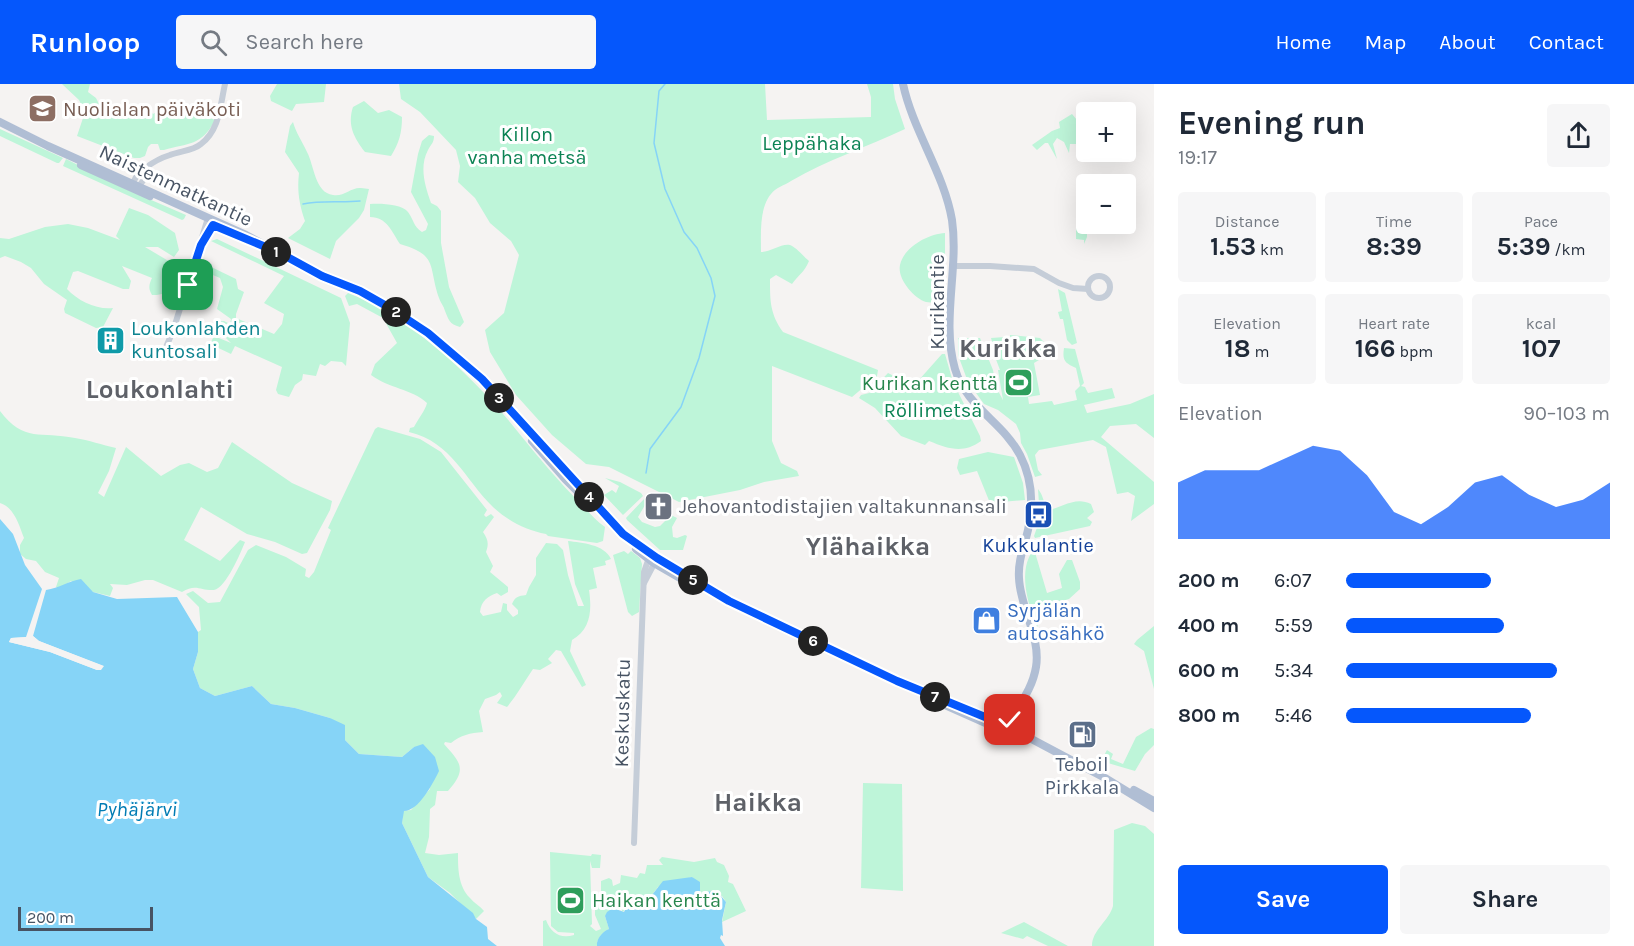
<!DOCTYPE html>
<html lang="en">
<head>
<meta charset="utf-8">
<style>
	:root { --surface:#fff; --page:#f6f6f7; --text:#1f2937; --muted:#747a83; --accent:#0557fc }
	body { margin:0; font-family:Karla,sans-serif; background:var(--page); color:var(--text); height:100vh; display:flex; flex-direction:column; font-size:22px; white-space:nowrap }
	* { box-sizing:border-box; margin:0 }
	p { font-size:20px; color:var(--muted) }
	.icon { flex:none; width:33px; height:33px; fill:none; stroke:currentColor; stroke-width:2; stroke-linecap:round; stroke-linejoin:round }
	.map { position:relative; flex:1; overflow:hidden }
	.side { display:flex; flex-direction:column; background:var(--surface); width:480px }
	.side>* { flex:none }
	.fabs { position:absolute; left:1076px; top:18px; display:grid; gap:12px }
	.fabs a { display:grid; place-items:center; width:60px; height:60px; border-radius:6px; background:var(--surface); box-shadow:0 6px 24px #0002; font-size:30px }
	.scale { position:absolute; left:18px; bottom:15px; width:135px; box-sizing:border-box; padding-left:6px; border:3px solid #475363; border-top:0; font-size:16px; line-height:21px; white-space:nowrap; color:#475363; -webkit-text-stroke:4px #fff; paint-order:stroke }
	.pin { position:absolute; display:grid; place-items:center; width:51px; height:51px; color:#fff; margin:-26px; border-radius:12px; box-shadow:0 3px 9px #0006 }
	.km { position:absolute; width:30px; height:30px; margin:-15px; border-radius:50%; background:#222; color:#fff; font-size:16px; line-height:30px; text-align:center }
	.round { display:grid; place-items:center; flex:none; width:63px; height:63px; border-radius:6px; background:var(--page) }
	.overview { display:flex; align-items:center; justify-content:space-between; height:102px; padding:0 24px }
	h1 { font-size:33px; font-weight:700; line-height:45px }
	.stats { display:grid; grid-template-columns:repeat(3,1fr); gap:9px; height:102px; padding:6px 24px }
	.stats div { display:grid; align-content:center; border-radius:6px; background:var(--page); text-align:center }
	.stats b { font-size:26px; font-weight:700 }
	.stats small { font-size:16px; font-weight:400 }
	.stats p { font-size:16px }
	.chart { height:168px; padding:12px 24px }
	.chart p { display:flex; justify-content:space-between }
	.chart svg { width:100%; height:108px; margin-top:6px; fill:var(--accent); opacity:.7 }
	.action { display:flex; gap:12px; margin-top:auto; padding:12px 24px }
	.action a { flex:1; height:69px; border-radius:6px; background:var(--accent); color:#fff; font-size:24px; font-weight:700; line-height:69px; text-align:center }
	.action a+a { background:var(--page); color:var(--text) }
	ul { padding:0 24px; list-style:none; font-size:20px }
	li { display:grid; grid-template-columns:96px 72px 1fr; align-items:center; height:45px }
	li i { height:15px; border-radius:8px; background:var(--accent) }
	header { display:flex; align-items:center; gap:36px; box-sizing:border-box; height:84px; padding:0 30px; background:var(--accent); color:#fff }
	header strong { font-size:28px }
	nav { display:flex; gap:33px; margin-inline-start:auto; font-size:21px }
	.search { width:420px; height:54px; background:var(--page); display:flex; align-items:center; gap:15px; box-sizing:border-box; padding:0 21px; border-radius:6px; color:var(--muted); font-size:22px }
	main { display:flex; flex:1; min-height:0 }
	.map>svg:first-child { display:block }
	.green { fill:#bef5d9 }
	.water { fill:#86d4f7 }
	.pier { fill:#f5f3f2 }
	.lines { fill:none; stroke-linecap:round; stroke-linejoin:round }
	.stream { stroke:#86d4f7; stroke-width:1.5 }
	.minor { stroke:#c5cdd8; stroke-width:6 }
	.major { stroke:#b0bed4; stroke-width:8 }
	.route-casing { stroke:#fff; stroke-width:12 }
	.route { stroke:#0557fc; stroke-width:8 }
	.labels { text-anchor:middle; stroke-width:6; stroke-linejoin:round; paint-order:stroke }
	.education-label { font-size:20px; fill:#785e54; stroke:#fff; text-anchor:start }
	.park-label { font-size:20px; fill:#0c8354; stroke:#fff }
	.street-label { font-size:20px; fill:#475363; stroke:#fff }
	.culture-label { font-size:20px; fill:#0d838f; stroke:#fff; text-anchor:start }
	.leisure-label { font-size:20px; fill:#27864d; stroke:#fff; text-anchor:end }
	.worship-label { font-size:20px; fill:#5b616d; stroke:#fff; text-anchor:start }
	.transit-label { font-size:20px; fill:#164399; stroke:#fff }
	.shop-label { font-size:20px; fill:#366cbe; stroke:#fff; text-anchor:start }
	.service-label { font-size:20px; fill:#4e5e75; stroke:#fff }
	.water-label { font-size:21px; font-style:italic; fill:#017cb4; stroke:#fff }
	.district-label { font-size:26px; font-weight:bold; fill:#5e6168; stroke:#fff }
</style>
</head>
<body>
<header>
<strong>Runloop</strong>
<div class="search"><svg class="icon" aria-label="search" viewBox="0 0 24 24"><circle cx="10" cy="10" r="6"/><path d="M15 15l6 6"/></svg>Search here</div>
<nav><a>Home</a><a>Map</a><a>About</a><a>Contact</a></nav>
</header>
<main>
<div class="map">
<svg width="1154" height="862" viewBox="0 0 1154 862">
	<rect width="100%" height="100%" fill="#f5f3f2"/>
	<g class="green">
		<path d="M 62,0 L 90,0 L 88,8 L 96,14 L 101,24 L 104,24 L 106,18 L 130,34 L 132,29 L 142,32 L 145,25 L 149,25 L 153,30 L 161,25 L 183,30 L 202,31 L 215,36 C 202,62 188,59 164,66 L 160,66 L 158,60 L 151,60 L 148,63 L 145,72 L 140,74 L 134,74 L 77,52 L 85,28 L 79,16 Z"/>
		<path d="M 277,0 L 326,0 L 324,18 L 296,20 L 292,27 L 271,17 L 270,12 Z"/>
		<path d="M 399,0 L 765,0 L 767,36 L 871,33 L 871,13 L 867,0 L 893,0 L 895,15 L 905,45 C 867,63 827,76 791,97 C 785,101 775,104 771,110 C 759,124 761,151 761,168 C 770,168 782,159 790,161 C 796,163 804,173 809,177 C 804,189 799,190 792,200 L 776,191 L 770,195 C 770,217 770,230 783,248 L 878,286 L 877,292 L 852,313 L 772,282 L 772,357 L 781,379 L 797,387 L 799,392 L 764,398 L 740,406 L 679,418 L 609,383 L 586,380 L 552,351 L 516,311 L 490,268 L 485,246 L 504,229 L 519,171 L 511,157 L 490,139 L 475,114 L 458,98 L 460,82 L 456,66 L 420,28 L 401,15 Z"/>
		<path d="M 364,17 L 378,29 L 389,26 L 402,33 C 402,49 399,59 391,72 L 365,68 C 354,54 347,41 353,23 Z"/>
		<path d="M 1072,30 L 1086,47 L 1086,66 L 1083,60 L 1070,60 L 1069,69 L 1064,58 L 1057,54 L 1053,60 L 1057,75 L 1048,59 L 1045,59 L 1037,66 L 1032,61 L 1052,47 L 1060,44 L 1059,38 Z"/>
		<path d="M 293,38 C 296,49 302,57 307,68 C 314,81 315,109 333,111 C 344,113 351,103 361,104 C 364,104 366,105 369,105 L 364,126 L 359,134 L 336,157 L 330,175 L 288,154 L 300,145 L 305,137 C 299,120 297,106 299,89 L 285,68 L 290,42 Z"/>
		<path d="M 0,45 L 63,74 L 59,79 L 57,79 L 0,52 Z"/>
		<path d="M 429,51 L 434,52 C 434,59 431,60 428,66 C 419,83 425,102 431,119 L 437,122 L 441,127 L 441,159 L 449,203 L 464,238 L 460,243 C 449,240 449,236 445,227 C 444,222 440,218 439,214 C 428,183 439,171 400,160 C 392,148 387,133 370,133 L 370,120 C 380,119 402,120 408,128 C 414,136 413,142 422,148 L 426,146 L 428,140 L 411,108 L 418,70 L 422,57 Z"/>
		<path d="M 66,75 L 128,106 L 186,131 L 184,135 L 182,136 L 63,82 Z"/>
		<path d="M 1086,96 L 1087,153 L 1084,160 L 1084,156 L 1076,155 L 1076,116 L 1080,109 L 1084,108 Z"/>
		<path d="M 129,124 L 148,131 L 175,149 L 179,166 L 174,173 L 158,163 L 145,163 L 187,188 C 182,202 167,212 152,211 C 148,205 149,200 152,194 L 122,182 L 131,197 L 129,205 L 123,205 L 78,187 L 73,188 L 67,205 C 78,217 97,226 113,224 L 103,243 L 96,244 L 65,229 L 64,225 L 67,216 L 44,200 L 31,184 L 21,178 L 5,172 L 0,174 L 0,154 L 9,155 L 45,143 L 68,140 L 88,144 L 120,156 L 116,152 Z"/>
		<path d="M 945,149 L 945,225 L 942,226 L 941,217 C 936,218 931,219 926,218 C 914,214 897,195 900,181 C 904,163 928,150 945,149 Z"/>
		<path d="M 217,155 L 341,214 L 350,239 L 346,282 L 342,278 L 331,277 L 325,282 L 320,280 L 316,292 L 303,290 L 302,296 L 295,301 L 289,313 L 278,310 L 276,306 L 282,283 L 235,262 L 231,270 L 210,260 L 214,252 L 231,259 L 220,248 L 213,238 L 224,237 L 230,240 L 231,235 L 217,225 L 223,203 L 220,194 L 208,189 L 196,203 L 193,202 L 201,178 L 236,195 L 238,205 L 244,208 L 236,230 L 236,234 L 274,250 L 282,240 L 284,230 L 264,219 L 284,192 L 211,157 Z"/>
		<path d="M 1058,205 L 1065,209 L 1077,259 L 1072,261 L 1067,256 L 1063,235 L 1060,235 L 1058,228 L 1062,227 Z"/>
		<path d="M 348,209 C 410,232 478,297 518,348 C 538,373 559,398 582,421 C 589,428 596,437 605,443 L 603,457 L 597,459 L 548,452 L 546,450 C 526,446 508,437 493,423 C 465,396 452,358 409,348 L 410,344 L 414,343 C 417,337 426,325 427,319 C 412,305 388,304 371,291 L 375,280 L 397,259 L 383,234 L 357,220 L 349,222 L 345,212 Z"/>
		<path d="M 1010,251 L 1040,254 L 1047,261 L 1049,270 L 1034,279 L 1040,311 L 1028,313 L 1029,320 L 1052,317 L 1054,321 L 1077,316 L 1075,307 L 1080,302 L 1076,284 C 1065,279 1062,277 1064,264 L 1075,265 L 1084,299 L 1081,302 L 1085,303 L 1088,309 L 1112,304 L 1115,314 L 1084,321 L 1087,329 L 1130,320 L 1154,310 L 1154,354 L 1136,340 L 1110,342 L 1101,353 L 1154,398 L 1154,420 L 1131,437 L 1135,412 L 1128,408 L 1117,410 L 1106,363 L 1093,356 L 1039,366 L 1035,371 L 1038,386 L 1042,391 L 1035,393 L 1027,370 L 1021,359 L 1020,349 L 1016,340 L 998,326 L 984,320 L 968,298 L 958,271 L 958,254 L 980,254 L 993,286 L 996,303 L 1003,316 L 998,286 L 1000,286 L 992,265 L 1005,262 L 993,261 L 991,254 L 1005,253 L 1005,262 L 1010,261 Z"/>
		<path d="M 942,270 L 945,270 L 953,298 L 980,352 L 981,357 C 963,370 949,365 929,357 L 925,361 L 901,352 L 875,324 L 859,314 L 861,311 L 869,309 L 888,289 L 908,299 L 918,297 Z"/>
		<path d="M 0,327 C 24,359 41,347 75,354 C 89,356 102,361 116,364 L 109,387 L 98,409 L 104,413 L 126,363 L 161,392 L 180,381 L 189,379 L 207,388 L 218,384 L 232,358 L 292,399 L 332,417 L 330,426 L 307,469 L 302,470 L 275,458 L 247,450 L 201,423 L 184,456 L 220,477 L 240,456 L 245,458 C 241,468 226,504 214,506 C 201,507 196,499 182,508 L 153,496 L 145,496 L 127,501 L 110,500 L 113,504 L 110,512 L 93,508 L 71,497 L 60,504 L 56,503 L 59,494 L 45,488 L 36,477 L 26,475 L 20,470 L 20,461 L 24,454 C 19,441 14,423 0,419 Z"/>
		<path d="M 378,343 L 420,355 L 441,368 L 487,426 L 484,431 L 486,433 L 491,430 L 494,433 L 483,448 C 488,455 489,460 486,468 L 493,482 L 490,488 L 508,503 L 508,508 L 501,512 L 497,509 C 488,512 481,517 480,528 L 483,532 L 501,528 L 503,519 L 507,520 L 507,526 L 513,533 L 518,530 L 518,526 L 512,520 C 515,513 518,512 526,511 L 529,503 L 536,491 L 536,474 L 546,459 L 557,460 L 563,466 L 568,491 L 578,522 L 584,522 L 575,500 L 568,457 C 582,459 604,460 611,475 L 605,477 L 606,481 L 593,484 L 597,504 L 589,506 C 592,526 591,545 572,556 L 570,567 L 586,601 L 582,603 L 561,567 L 556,566 L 548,575 L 552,579 L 540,586 L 533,585 C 524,598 517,611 507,623 L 497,619 L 502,612 L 500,608 L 496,611 L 485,615 L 479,627 L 483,648 C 470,649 461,651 451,659 L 445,658 L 444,660 C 460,678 468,685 448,707 L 437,707 L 435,721 L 430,725 L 429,753 L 425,769 L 439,771 L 458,769 C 458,784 458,802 470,814 C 474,819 480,822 484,827 L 476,835 L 450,809 L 428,793 L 402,739 L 403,727 L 411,726 L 430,705 L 414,663 L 402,673 L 359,670 L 345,656 L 330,634 L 295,624 L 271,620 L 252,602 L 215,612 L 200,604 L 193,585 L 198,568 L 198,548 L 201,546 L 199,523 L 186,510 L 193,507 L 208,519 L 220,518 L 248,466 L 256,461 L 286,473 L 306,485 L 305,492 L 309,494 L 314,488 L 331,446 L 328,444 L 375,345 Z"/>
		<path d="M 988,368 L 1014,373 L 1023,399 L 1025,416 L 990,419 L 977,387 L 960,391 L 957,384 L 959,375 Z"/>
		<path d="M 605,394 L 620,398 L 641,409 L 643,412 L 623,431 L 604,411 L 612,406 L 616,409 L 619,402 Z"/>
		<path d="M 1038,405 C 1044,412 1043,419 1048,426 C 1062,424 1075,412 1091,420 L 1094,428 L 1087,434 L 1092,438 L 1090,442 L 1035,454 L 1034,452 L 1040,435 Z"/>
		<path d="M 645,414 L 648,416 L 638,433 L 642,438 L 655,443 L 660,442 L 671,431 L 677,434 L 672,443 L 673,453 L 677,454 L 685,451 L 687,452 L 683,466 L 660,466 L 627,436 L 626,434 Z"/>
		<path d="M 1034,465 L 1047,509 L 1062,504 L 1059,490 L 1067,476 L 1072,476 L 1080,498 L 1080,505 L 1069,515 L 1052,520 L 1043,525 L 1037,543 C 1028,520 1017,486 1034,465 Z"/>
		<path d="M 624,467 L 628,470 L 631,467 L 640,474 L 642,480 L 639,528 L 632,532 L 628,528 L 613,471 Z"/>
		<path d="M 1154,542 L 1154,605 L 1144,567 L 1134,560 L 1137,556 Z"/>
		<path d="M 1151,644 L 1154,645 L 1154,661 L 1145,670 L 1135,687 L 1101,677 L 1107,666 L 1113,670 L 1111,675 L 1123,680 L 1136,653 Z"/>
		<path d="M 863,699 L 902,700 L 903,807 L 861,804 Z"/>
		<path d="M 1132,739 L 1145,742 L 1154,750 L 1154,862 L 1092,862 C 1092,846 1109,837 1113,822 L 1114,746 Z"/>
		<path d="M 550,768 L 591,772 L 592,770 L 601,771 L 600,784 L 592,784 L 590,777 L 592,840 L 590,842 L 596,847 L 601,845 L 595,831 L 595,823 L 598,822 L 601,815 L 601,797 L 609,794 L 612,796 L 613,802 L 620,799 L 621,791 L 637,794 L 640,789 L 645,790 L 647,781 L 663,781 L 659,776 L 662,773 L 694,778 L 715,774 L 717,778 L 724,781 L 729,792 L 728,798 L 733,800 L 746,827 L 722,838 L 726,818 L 722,812 L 713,807 L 704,812 L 700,811 L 700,801 L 692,793 L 658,803 L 652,811 L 633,812 L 623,828 L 621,825 L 605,832 L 609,845 C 604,847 596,855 597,862 L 543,862 L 543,837 L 546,836 C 551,849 560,855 574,851 L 574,849 L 558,848 L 551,842 Z"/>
		<path d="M 1024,838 L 1068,862 L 1048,862 L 1027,852 L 1023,855 L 1001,849 Z"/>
	</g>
	<g class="water">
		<path d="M 0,435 L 13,450 L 25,481 L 42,505 L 26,553 L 11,554 L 9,558 L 50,568 L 97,586 L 103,582 L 39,557 L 33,552 L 46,506 C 59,504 69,497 81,495 L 93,508 L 117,515 L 177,513 L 198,548 L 198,568 L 193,585 L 200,604 L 215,612 L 252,602 L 271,620 L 295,624 L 330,634 L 345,641 L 345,656 L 359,670 L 402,673 L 414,663 L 423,660 L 435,673 L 439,687 C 433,699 419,727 404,727 L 402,739 L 428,793 L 473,829 L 476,835 L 487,843 L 488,855 L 497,862 L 0,862 Z"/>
		<path d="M 692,793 L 700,798 L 700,811 L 703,812 L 707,808 C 716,806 721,812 726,818 L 722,836 L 723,852 L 721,851 L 720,854 L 725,862 L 597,862 C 596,855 603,847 609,845 L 605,832 L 607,828 L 613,824 L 624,828 L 632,812 L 652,811 L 663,797 Z"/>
	</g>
	<path class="pier" d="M 33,552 L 39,557 L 104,582 L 101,586 L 97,586 L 50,568 L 9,558 L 11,554 L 29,553 L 27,556 L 18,557 L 71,572 L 38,560 L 30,553 Z"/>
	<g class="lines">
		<g class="stream">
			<path d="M 303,120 C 322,116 341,119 360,117"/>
			<path d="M 646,389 L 650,365 L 681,323 L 699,274 L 715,212 L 711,194 L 697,164 L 684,148 L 665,105 L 654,59 L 659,7 L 665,0"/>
		</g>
		<g class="minor">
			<path d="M 132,104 C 132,89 157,75 170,71 C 179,67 193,67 201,60 C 220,45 220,22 225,0"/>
			<path d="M 136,106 L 145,94 L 147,85"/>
			<path d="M 203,158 L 215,137"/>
			<path d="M 952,182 L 990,182 L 1034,185 L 1059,199 L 1073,204 L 1088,205"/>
			<circle cx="1099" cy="203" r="11"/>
			<path d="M 162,273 L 174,244 L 208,134"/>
			<path d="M 644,499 L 656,476"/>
			<path d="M 634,759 L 644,488 L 650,471"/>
		</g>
		<g class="major">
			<path d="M 903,0 C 913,47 944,89 952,136 C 959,185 941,237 955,285 C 966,323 1003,338 1020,371 C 1034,398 1034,425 1026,454 C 1022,468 1018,480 1019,494 C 1020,524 1041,553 1036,583 C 1032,608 1015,625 1005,647"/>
			<path d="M 0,38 L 48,62 L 246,151 L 322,192 L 373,214 L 410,236 L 444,262 L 482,295 L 623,449 L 657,475 L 729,517"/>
			<path d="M 81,81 L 150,112"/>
			<path d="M 532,357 L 565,395 L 593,423"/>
			<path d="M 636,465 L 654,479 L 699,505"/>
			<path d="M 724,515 L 897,597 L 1007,642 L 1105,694 L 1154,724"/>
			<path d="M 945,621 L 1008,649"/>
			<path d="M 1011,649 L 1018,634 L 1018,627"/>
			<path d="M 1134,706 L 1154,717"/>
		</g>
	</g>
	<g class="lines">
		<defs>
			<path id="route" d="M 188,201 L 201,161 L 213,141 L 280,169 L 322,192 L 360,207 L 390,224 L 428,249 L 482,295 L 613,439 L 623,450 L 657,474 L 729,517 L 897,597 L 1007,642 L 1010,636"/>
		</defs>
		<use href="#route" class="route-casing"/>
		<use href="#route" class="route"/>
	</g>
	<defs>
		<symbol id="school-square" viewBox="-11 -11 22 22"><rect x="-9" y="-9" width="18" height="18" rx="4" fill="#8d6e63" stroke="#fff"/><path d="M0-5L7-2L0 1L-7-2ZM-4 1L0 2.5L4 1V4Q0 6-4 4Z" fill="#fff"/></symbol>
		<symbol id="building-square" viewBox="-11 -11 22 22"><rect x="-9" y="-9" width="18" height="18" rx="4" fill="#0f9aa8" stroke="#fff"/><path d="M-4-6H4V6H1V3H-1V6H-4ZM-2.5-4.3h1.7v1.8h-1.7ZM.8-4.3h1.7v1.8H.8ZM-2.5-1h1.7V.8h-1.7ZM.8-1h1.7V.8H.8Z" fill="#fff"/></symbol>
		<symbol id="stadium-square" viewBox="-11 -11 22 22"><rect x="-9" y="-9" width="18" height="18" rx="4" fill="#2e9e5b" stroke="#fff"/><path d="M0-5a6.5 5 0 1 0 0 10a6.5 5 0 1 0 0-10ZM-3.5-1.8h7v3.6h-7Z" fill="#fff"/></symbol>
		<symbol id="church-square" viewBox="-11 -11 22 22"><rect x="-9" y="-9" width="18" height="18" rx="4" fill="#6b7280" stroke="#fff"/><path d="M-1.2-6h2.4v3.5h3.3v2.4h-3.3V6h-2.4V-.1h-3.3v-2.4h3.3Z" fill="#fff"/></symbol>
		<symbol id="bus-square" viewBox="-11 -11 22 22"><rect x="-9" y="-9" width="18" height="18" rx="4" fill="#1a4fb4" stroke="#fff"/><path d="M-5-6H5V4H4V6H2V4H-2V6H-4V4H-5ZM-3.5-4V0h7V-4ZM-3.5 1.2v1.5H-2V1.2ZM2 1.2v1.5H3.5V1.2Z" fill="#fff"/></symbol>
		<symbol id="shop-square" viewBox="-11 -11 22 22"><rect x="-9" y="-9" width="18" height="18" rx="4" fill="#3f7fe0" stroke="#fff"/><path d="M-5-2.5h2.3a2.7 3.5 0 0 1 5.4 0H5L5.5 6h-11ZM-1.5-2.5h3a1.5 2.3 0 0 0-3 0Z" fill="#fff"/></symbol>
		<symbol id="fuel-square" viewBox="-11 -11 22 22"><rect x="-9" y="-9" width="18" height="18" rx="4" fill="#5c6f8a" stroke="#fff"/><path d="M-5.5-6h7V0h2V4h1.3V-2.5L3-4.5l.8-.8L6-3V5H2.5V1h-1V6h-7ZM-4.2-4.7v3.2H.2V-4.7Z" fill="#fff"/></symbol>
	</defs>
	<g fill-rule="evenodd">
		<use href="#school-square" x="26" y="8" width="33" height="33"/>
		<use href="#building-square" x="94" y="240" width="33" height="33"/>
		<use href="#stadium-square" x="1002" y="282" width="33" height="33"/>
		<use href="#church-square" x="642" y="406" width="33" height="33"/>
		<use href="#bus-square" x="1022" y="414" width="33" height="33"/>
		<use href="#shop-square" x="970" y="520" width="33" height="33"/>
		<use href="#fuel-square" x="1066" y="634" width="33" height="33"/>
		<use href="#stadium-square" x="554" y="800" width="33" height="33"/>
	</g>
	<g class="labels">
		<g class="education-label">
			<text x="63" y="32">Nuolialan päiväkoti</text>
		</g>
		<g class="park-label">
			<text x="527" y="57">Killon<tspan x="527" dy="23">vanha metsä</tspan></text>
			<text x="812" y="66">Leppähaka</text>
			<text x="933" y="333">Röllimetsä</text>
		</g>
		<g class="street-label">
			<text transform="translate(176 101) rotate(25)" y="7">Naistenmatkantie</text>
			<text transform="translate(937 218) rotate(-90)" y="7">Kurikantie</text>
			<text transform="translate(622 629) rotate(-89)" y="7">Keskuskatu</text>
		</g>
		<g class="culture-label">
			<text x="131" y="251">Loukonlahden<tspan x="131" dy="23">kuntosali</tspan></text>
		</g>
		<g class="leisure-label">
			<text x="998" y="306">Kurikan kenttä</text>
			<text x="592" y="823" text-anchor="start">Haikan kenttä</text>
		</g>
		<g class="worship-label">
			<text x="679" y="429">Jehovantodistajien valtakunnansali</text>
		</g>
		<g class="transit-label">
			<text x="1038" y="468">Kukkulantie</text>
		</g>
		<g class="shop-label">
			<text x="1007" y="533">Syrjälän<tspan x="1007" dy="23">autosähkö</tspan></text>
		</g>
		<g class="service-label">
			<text x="1082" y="687">Teboil<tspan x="1082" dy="23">Pirkkala</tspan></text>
		</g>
		<g class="water-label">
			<text x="137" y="732">Pyhäjärvi</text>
		</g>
		<g class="district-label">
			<text x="1008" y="273">Kurikka</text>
			<text x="160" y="314">Loukonlahti</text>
			<text x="868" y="471">Ylähaikka</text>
			<text x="758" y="727">Haikka</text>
		</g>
	</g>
</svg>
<div class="fabs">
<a>+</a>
<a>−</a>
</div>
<div class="scale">200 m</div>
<div class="pin" style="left:188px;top:201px;background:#1e9e55"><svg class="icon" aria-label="arrive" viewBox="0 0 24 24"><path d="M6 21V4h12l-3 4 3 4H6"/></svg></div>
<div class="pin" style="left:1010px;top:636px;background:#d93025"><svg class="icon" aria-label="check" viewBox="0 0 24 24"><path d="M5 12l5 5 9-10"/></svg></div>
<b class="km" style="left:276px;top:168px">1</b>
<b class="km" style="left:396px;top:228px">2</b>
<b class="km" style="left:499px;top:314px">3</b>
<b class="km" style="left:589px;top:413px">4</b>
<b class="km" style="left:693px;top:496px">5</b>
<b class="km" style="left:813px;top:557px">6</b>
<b class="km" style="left:935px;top:613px">7</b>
</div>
<section class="side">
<div class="overview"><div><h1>Evening run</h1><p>19:17</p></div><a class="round"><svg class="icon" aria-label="share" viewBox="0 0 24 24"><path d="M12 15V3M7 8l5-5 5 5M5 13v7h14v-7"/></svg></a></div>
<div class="stats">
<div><p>Distance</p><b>1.53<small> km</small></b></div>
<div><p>Time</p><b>8:39</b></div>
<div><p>Pace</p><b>5:39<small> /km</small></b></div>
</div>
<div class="stats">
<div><p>Elevation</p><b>18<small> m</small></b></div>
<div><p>Heart rate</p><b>166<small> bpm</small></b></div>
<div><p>kcal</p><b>107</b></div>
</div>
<div class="chart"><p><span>Elevation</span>90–103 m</p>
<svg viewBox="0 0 160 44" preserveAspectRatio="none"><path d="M0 44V21L10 16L20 16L30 16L40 11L50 6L60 8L70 18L80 33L90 38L100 31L110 21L120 18L130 26L140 31L150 28L160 21V44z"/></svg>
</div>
<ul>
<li><b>200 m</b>6:07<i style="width:55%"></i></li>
<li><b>400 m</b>5:59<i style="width:60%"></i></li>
<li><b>600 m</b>5:34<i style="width:80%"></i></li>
<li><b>800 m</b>5:46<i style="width:70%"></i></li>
</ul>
<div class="action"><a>Save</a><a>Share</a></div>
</section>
</main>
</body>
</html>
